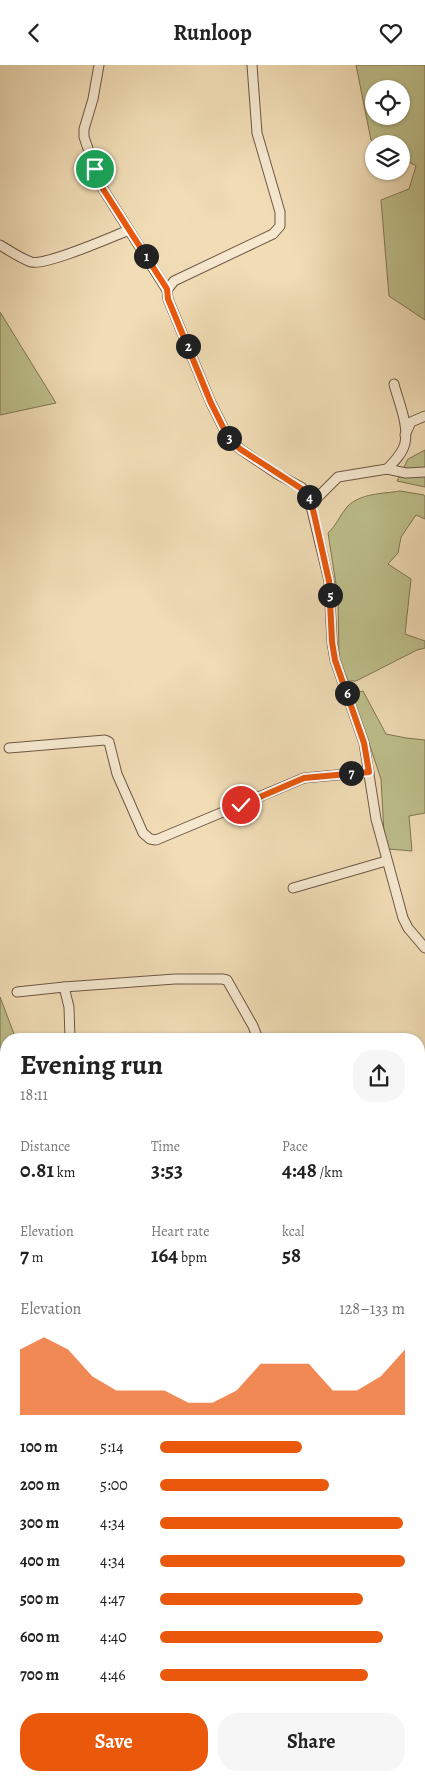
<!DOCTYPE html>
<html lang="en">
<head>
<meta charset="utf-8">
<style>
	:root { --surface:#fff; --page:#f6f6f6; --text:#222; --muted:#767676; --accent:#ea580c }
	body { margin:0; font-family:Alegreya,serif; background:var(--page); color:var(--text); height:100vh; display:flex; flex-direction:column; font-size:19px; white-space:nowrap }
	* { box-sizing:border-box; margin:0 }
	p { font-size:16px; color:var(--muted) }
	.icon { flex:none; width:28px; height:28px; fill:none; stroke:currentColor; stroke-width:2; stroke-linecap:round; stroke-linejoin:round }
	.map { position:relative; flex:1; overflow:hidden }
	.details { position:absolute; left:0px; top:968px; width:425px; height:748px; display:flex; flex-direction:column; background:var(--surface); border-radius:20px 20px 0 0; box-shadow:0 1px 4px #0004 }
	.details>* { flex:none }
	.controls { position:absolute; left:365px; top:15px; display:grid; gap:10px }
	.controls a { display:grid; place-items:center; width:45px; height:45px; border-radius:50%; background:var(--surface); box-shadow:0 1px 4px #0004; font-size:25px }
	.pin { position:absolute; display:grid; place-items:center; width:42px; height:42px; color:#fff; margin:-21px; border:2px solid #fff; border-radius:50%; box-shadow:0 1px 5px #0007 }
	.km { position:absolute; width:25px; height:25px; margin:-12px; border-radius:50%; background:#222; color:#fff; font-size:14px; line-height:25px; text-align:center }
	.round { display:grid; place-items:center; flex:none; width:52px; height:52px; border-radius:20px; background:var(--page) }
	.summary { display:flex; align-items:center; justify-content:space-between; height:85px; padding:0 20px }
	h1 { font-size:28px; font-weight:700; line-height:38px }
	.stats { display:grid; grid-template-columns:repeat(3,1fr); gap:8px; height:85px; padding:5px 20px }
	.stats div { display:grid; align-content:center }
	.stats b { font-size:21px; font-weight:700 }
	.stats small { font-size:14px; font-weight:400 }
	.stats p { font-size:14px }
	.chart { height:140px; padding:10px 20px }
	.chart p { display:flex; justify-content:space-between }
	.chart svg { width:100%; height:90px; margin-top:5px; fill:var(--accent); opacity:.7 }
	.cta { display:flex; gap:10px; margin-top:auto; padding:10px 20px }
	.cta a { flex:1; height:58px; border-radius:20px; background:var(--accent); color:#fff; font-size:20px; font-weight:700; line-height:58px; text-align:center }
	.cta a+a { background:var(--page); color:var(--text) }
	ul { padding:0 20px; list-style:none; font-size:16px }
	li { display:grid; grid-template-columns:80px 60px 1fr; align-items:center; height:38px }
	li i { height:12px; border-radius:6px; background:var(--accent) }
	header { display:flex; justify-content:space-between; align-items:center; height:65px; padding:0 20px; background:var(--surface); font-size:22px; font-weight:700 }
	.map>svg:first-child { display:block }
	.green { fill:#bdbf8b; stroke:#807554; fill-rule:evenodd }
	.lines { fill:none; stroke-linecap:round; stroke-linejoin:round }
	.minor-casing { stroke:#6e5744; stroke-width:11 }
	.major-casing { stroke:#422b1e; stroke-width:14 }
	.minor { stroke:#f5e8cf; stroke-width:9 }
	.major { stroke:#f0dcb5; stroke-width:11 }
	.route-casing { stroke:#fff; stroke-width:10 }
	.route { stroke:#ea580c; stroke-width:6 }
</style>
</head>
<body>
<header><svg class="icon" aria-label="back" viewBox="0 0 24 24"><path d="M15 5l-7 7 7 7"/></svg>Runloop<svg class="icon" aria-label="heart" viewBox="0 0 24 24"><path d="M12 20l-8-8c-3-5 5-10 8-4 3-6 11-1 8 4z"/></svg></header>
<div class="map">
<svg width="425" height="1715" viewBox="0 0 425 1715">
	<rect width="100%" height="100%" fill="#f0dcb5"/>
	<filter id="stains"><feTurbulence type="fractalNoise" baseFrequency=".004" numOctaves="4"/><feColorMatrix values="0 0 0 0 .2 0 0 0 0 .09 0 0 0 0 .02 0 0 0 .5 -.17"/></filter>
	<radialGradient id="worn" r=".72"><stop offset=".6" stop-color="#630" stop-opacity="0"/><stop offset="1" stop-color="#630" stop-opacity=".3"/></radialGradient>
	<g class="green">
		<path d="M 356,0 L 425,0 L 425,255 L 389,231 L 381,135 L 409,124 L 416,101 L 401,92 L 401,79 L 378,79 L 371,75 ZM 374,24 L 401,24 L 401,51 L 374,51 Z"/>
		<path d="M 0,247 L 56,338 L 0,350 Z"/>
		<path d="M 425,385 L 425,422 L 397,416 L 408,394 Z"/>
		<path d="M 400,426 L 424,430 L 425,432 L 425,454 L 416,450 L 401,472 L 398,488 L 388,499 L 411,514 L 405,569 L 425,576 L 425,583 L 417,585 L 356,616 L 348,616 L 339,593 L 338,532 L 328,468 C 336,461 340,450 347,442 C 360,428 382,429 400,426 Z"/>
		<path d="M 363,626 L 386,669 L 406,673 L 425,675 L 425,748 L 409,751 L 412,786 L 389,784 L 384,769 L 381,714 L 367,672 L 350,629 Z"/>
		<path d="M 0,932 L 16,974 L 6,974 L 6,986 L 0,986 Z"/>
		<path d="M 6,990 L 6,1135 L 0,1134 L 0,991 Z"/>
		<path d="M 0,1452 L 6,1453 L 6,1503 L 0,1501 Z"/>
	</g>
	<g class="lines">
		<defs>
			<g id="minor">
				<path d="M 99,0 L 93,34 L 84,64 L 84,72 L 95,104 L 103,124 L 167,225"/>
				<path d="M 252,0 L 257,68 L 280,147 L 280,161 L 273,169 L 174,216 L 167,225 L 168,234 L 211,338 L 228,372 L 240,384 L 277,409 L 301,422 L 305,426 L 309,433 L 329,516 L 332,577 L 335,595 L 364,678 L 376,754 L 403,853 L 408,863 L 425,883"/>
				<path d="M 0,180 C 10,186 20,193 31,197 C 46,201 111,172 129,165"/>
				<path d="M 405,370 L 411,357 L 425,351"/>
				<path d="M 387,404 C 394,397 403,388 405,378 C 409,359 398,336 394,319"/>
				<path d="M 311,439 L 338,412 L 387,404 L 406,408 L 425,407"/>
				<path d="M 9,683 L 105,675 L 109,677 L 117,709 L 143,768 L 150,774 L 156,775 L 304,713 L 369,707"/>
				<path d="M 293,823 L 386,796"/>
				<path d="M 64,922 L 175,914 L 222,914 L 227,915 L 253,961 L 258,974"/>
				<path d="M 17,927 L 64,922 L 69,942 L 70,974"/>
				<path d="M 0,1021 L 6,1039"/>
				<path d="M 419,1060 L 425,1054"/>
				<path d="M 419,1106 L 421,1122"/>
				<path d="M 419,1130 L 425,1113"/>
				<path d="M 419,1309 L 425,1312"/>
				<path d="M 0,1311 L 6,1323"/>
				<path d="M 0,1381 L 6,1368"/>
				<path d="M 0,1444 L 6,1444"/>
				<path d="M 419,1474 L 425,1473"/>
				<path d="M 0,1491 L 6,1493"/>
				<path d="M 0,1603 L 6,1605"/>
				<path d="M 0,1676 L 6,1678"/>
				<path d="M 54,1709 L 66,1715"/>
				<path d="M 292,1709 L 299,1715"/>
			</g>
			<g id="major">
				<path d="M 419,1555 L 425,1549"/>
				<path d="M 419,1575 L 425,1569"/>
				<path d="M 260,1715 L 266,1709"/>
				<path d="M 278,1715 L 284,1709"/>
			</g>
		</defs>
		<use href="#minor" class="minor-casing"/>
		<use href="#major" class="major-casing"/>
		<use href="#minor" class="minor"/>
		<use href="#major" class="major"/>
	</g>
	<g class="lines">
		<defs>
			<path id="route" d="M 95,104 L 103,124 L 167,224 L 168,234 L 211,338 L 228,372 L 240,384 L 305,426 L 310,433 L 314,449 L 329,516 L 332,577 L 335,595 L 364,678 L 369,707 L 304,713 L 241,740"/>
		</defs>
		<use href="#route" class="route-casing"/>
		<use href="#route" class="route"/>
	</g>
	<rect width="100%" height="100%" filter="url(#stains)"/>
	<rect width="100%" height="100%" fill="url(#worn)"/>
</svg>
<div class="controls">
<a><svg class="icon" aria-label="locate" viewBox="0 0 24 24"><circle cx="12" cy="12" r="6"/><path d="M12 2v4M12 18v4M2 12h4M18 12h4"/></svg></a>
<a><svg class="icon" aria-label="layers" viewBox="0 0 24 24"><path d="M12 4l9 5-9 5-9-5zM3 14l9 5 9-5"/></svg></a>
</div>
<div class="pin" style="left:95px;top:104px;background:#1e9e55"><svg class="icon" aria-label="arrive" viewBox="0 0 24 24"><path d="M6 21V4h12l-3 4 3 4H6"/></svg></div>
<div class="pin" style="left:241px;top:740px;background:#d93025"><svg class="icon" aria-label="check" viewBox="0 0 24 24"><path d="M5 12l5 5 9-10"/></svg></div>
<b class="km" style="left:146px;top:191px">1</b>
<b class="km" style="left:188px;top:281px">2</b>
<b class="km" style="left:229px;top:373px">3</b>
<b class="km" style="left:309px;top:432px">4</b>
<b class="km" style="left:330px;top:530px">5</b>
<b class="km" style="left:347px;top:628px">6</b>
<b class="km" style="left:351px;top:708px">7</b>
<section class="details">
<div class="summary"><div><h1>Evening run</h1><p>18:11</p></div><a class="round"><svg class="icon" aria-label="share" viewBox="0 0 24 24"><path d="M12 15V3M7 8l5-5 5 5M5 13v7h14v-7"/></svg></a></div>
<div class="stats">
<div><p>Distance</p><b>0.81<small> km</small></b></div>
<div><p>Time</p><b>3:53</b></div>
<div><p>Pace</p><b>4:48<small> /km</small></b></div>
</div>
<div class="stats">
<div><p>Elevation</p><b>7<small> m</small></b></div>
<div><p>Heart rate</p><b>164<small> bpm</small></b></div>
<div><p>kcal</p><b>58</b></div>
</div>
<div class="chart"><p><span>Elevation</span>128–133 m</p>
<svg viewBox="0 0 160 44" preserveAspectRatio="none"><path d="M0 44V12L10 6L20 12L30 25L40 32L50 32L60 32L70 38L80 38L90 32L100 19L110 19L120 19L130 32L140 32L150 25L160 12V44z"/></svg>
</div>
<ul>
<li><b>100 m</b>5:14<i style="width:58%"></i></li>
<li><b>200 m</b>5:00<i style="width:69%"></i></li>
<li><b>300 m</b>4:34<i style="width:99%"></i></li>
<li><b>400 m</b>4:34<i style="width:100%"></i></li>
<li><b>500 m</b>4:47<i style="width:83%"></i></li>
<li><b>600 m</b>4:40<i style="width:91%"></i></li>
<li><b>700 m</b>4:46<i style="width:85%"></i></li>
</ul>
<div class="cta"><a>Save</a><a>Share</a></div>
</section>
</div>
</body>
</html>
